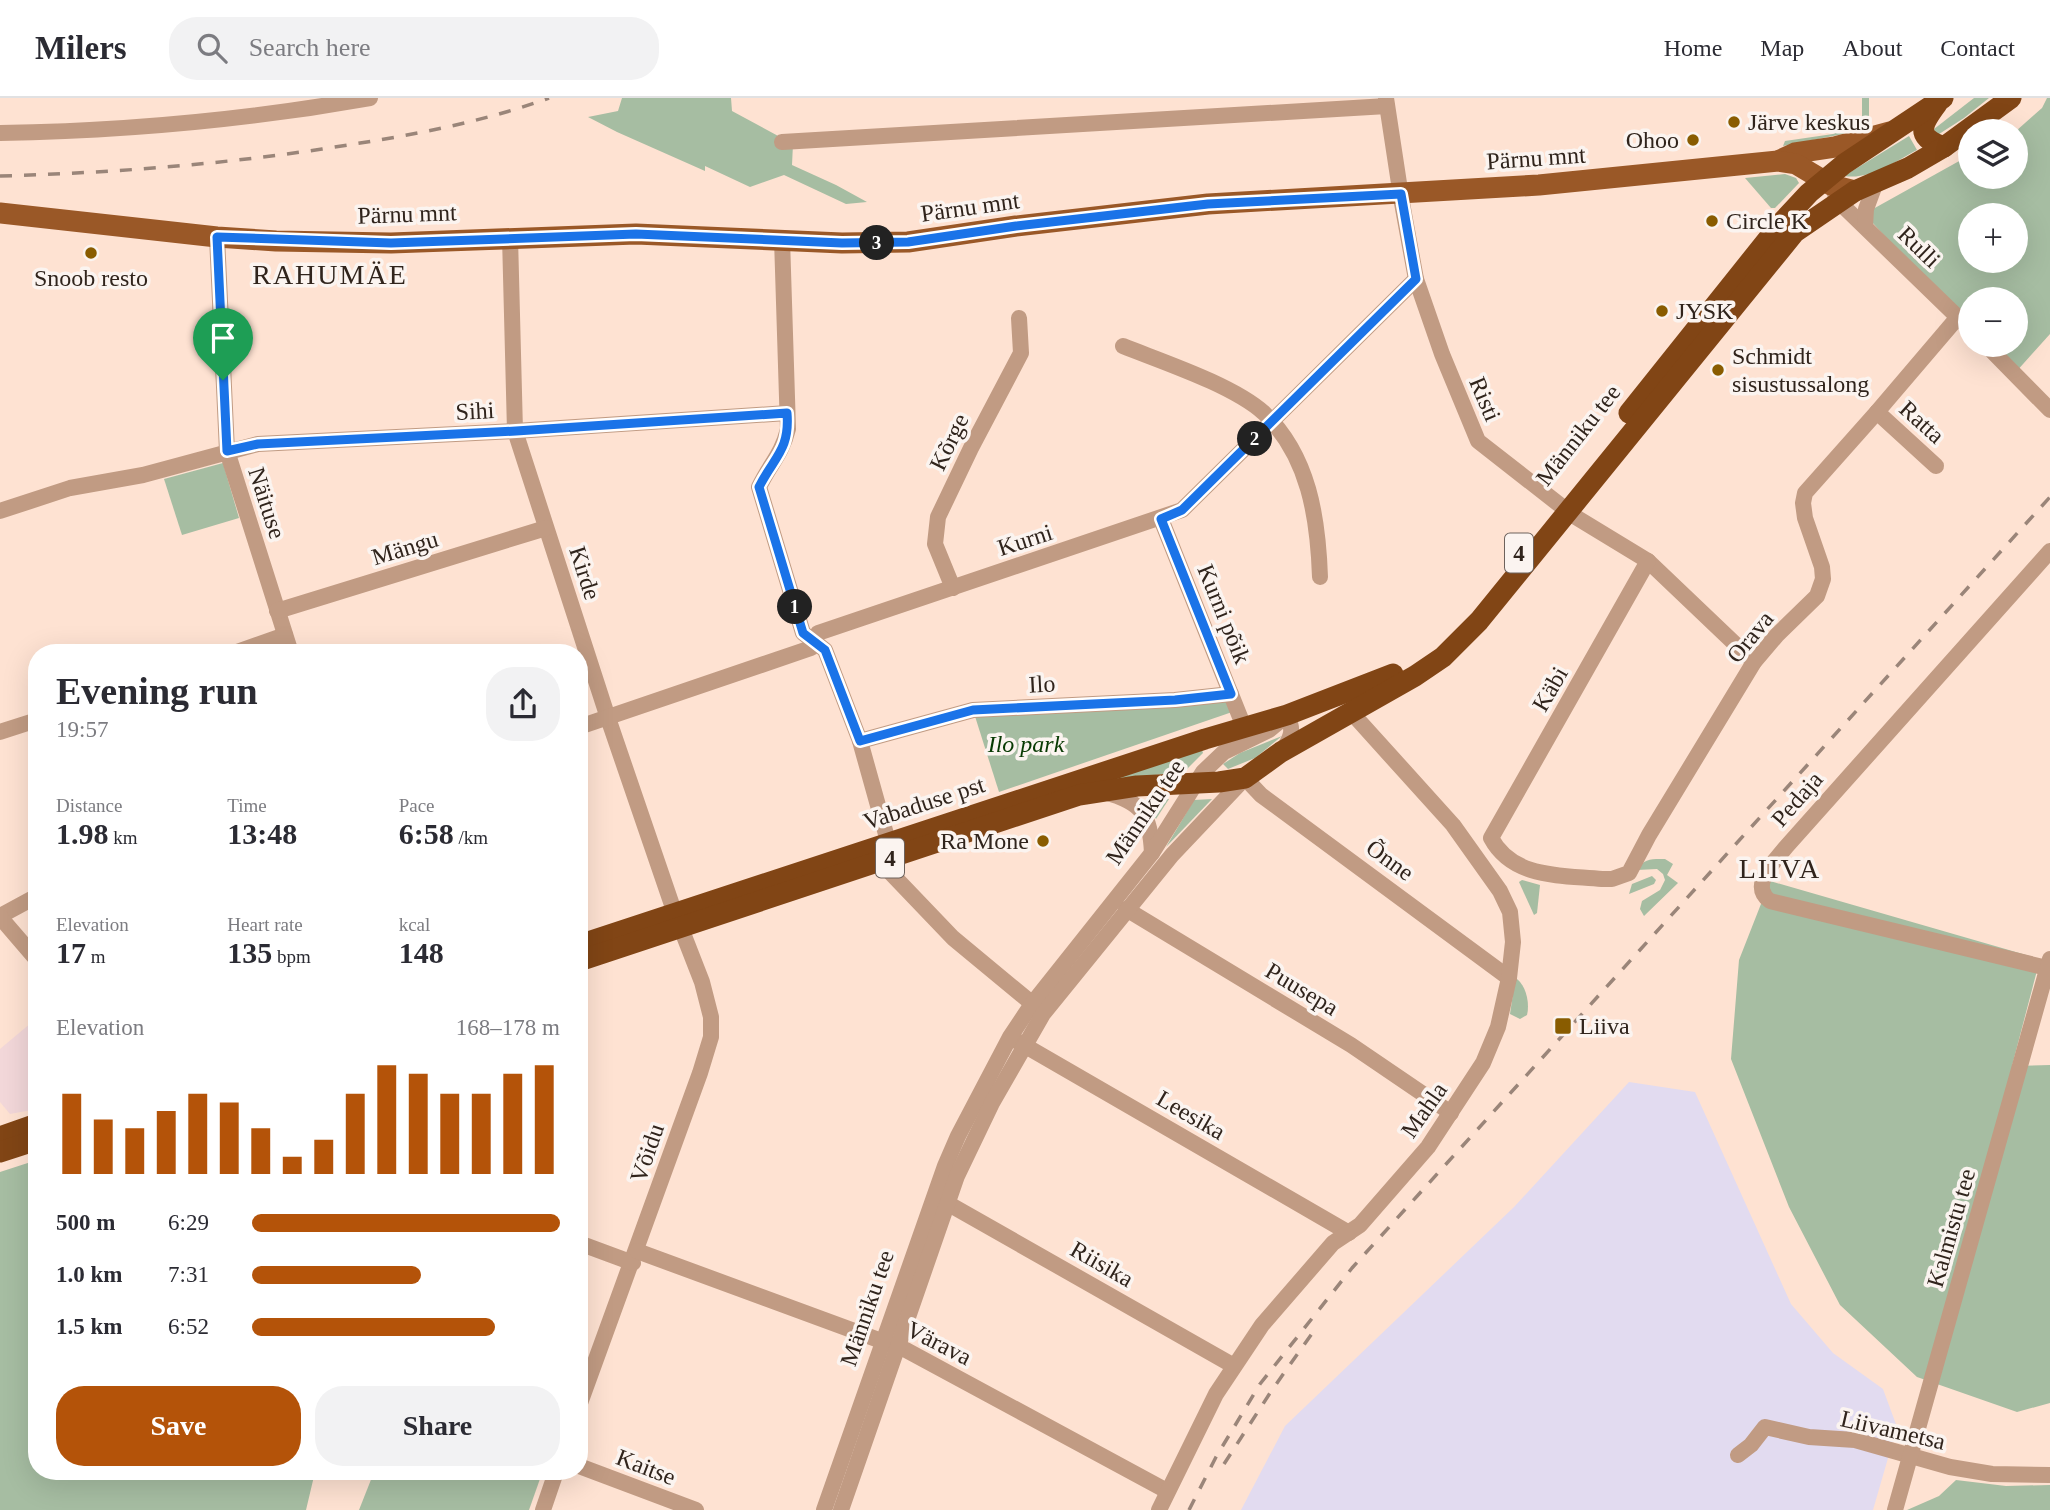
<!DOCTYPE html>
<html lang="en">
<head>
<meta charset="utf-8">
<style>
	:root { --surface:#fff; --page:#f2f2f3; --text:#2b2b33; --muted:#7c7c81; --line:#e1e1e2; --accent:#b45309 }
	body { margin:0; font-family:Georgia,serif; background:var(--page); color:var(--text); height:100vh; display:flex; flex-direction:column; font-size:26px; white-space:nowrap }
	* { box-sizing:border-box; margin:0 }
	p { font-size:23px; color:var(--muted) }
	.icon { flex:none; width:38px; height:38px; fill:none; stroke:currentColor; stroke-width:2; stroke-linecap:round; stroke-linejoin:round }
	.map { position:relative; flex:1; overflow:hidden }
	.details { position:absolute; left:28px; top:546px; width:560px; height:836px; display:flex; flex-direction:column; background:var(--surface); border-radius:28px; box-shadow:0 7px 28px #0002 }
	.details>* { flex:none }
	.controls { position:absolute; left:1958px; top:21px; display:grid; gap:14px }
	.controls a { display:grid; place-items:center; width:70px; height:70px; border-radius:50%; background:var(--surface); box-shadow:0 7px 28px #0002; font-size:35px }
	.pin { position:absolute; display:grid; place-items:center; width:60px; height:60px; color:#fff; margin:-72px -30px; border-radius:50% 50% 50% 0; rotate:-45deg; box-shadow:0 0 7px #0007 }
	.pin .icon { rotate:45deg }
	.km { position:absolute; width:35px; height:35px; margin:-18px; border-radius:50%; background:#222; color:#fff; font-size:19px; line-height:35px; text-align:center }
	.round { display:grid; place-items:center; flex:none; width:74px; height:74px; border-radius:28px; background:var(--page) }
	.headline { display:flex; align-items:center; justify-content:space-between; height:119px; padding:0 28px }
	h1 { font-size:38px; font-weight:700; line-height:52px }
	.figures { display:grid; grid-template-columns:repeat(3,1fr); gap:10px; height:119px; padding:7px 28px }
	.figures div { display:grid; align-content:center }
	.figures b { font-size:30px; font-weight:700 }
	.figures small { font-size:19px; font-weight:400 }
	.figures p { font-size:19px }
	.chart { height:196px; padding:14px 28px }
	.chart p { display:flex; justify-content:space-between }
	.chart svg { width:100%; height:126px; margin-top:7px; stroke:var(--accent); stroke-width:6 }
	.action { display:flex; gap:14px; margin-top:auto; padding:14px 28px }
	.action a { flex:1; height:80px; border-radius:28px; background:var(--accent); color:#fff; font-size:28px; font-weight:700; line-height:80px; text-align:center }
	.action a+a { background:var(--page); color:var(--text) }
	ul { padding:0 28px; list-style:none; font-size:23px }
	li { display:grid; grid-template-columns:112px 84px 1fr; align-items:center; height:52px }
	li i { height:18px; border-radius:9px; background:var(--accent) }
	header { display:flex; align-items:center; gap:42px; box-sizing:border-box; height:98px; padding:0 35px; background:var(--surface); border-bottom:2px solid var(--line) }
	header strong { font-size:33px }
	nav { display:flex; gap:38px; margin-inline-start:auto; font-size:24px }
	.search { width:490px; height:63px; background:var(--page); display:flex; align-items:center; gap:18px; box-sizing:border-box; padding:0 24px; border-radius:28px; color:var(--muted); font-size:26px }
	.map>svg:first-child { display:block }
	.industrial { fill:#e2dbf0 }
	.education { fill:#f2d7d9 }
	.green { fill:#a6bda2; fill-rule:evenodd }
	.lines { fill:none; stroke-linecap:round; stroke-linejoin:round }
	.minor { stroke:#c19b83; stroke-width:16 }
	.major { stroke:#9a5827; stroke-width:21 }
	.highway { stroke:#814515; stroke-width:21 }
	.rail { stroke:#9a8579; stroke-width:3.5; stroke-dasharray:12 12; stroke-linecap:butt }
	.route-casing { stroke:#fff; stroke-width:14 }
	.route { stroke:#1a73e8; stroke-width:9 }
	.poi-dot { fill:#895c00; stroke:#fbf4f0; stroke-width:2.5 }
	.labels { text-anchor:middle; stroke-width:7; stroke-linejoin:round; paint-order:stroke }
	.shield { fill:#fbf4f0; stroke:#6d625c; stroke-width:2 }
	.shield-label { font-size:23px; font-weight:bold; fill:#30241c }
	.poi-label { font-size:24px; fill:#30241c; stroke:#fbf4f0; text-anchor:start }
	.street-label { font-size:24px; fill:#30241c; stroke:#fbf4f0 }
	.park-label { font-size:24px; font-style:italic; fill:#083a03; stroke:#fbf4f0 }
	.quarter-label { font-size:28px; letter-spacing:2px; fill:#30241c; stroke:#fbf4f0 }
</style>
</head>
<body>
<header>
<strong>Milers</strong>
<div class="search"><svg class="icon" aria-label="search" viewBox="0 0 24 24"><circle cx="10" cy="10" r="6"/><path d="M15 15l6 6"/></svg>Search here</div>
<nav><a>Home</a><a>Map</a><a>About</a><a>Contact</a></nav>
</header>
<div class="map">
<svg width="2050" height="1412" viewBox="0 0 2050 1412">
	<rect width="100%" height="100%" fill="#fee2d2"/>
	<path class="industrial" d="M 1629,984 L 1695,994 L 1791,1206 L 1833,1255 L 1883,1291 L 1897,1329 L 1873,1412 L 1241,1412 L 1285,1328 L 1514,1109 Z"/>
	<path class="education" d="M 31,925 L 37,932 L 37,1011 L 10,1016 L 0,1004 L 0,951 Z"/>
	<g class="green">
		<path d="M 622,0 L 731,0 L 732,13 L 793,46 L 792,67 L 836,87 L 867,104 L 846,106 L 784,77 L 750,89 L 705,68 L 705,73 L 617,34 L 588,19 L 618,13 Z"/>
		<path d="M 1862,0 L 1869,0 L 1869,26 L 1843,36 L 1783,48 L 1785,43 L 1833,36 L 1860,26 L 1862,20 Z"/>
		<path d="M 1974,0 L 1989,0 L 1964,20 L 1936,38 L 1934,31 Z"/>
		<path d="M 2047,0 L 2050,0 L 2050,236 L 2015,275 L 1986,247 L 2016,247 L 2016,201 L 1970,201 L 1970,231 L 1870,122 L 1873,111 L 1970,57 L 1970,79 L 2016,79 L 2016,33 L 2042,10 ZM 1970,117 L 2016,117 L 2016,163 L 1970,163 Z"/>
		<path d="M 1909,38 L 1917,52 C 1894,64 1871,82 1844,78 Z"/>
		<path d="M 1785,76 L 1796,80 L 1799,85 L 1775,110 L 1771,110 L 1745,80 Z"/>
		<path d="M 223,365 L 239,420 L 182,437 L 164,381 Z"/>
		<path d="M 1231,596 L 1238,612 L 999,694 L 973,612 Z"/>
		<path d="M 1282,638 L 1255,660 L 1228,671 L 1223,666 L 1240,655 Z"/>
		<path d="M 1202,652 L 1203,655 L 1184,674 L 1106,682 Z"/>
		<path d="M 1149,701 L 1169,701 L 1156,721 L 1144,704 Z"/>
		<path d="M 1212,701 L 1166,749 L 1194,702 Z"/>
		<path d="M 1665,761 L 1673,766 L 1667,777 L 1678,785 L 1644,818 L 1640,811 L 1642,803 L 1660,792 L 1665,782 L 1663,776 L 1657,771 L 1637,772 C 1644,760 1652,761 1665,761 Z"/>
		<path d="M 1652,778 L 1656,782 L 1654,786 L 1629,796 L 1632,786 Z"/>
		<path d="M 1522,782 L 1540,787 L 1537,815 L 1534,817 L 1519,784 Z"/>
		<path d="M 1770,783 L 2040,861 L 2012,968 L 2050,967 L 2050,1305 L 2017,1314 L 1917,1279 L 1840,1207 L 1789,1109 L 1731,961 L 1739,862 Z"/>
		<path d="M 1517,881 C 1526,888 1530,905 1527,917 L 1520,921 L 1510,916 L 1515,882 Z"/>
		<path d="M 37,1062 L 37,1374 L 315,1374 L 306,1412 L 0,1412 L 0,1074 Z"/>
		<path d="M 374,1374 L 529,1374 L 541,1378 L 529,1412 L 359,1412 Z"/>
		<path d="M 1956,1382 L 2006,1388 L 2050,1387 L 2050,1412 L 1907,1412 L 1939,1398 Z"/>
	</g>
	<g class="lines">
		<g class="minor">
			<path d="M 1386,0 L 1402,105 L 1416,181 L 1442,256 L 1478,343 L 1574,418 L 1648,463 L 1754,564"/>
			<path d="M 0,35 C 125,33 247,22 370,0"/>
			<path d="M 782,44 L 1387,8"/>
			<path d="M 1835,96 L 1840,105 L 1970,231"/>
			<path d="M 1865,128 L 1866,111 L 1876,84"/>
			<path d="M 217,139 L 227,353 L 291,555"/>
			<path d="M 510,139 L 515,333 L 608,620 L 672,807 L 702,884 L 711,919 L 711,939 L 700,975 L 579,1308"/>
			<path d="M 782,141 L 788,331 C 782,356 770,366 759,389 L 803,535 L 825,552 L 860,643 L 891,754"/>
			<path d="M 1986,247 L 2050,312"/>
			<path d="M 1123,248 C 1163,264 1233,287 1264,315 C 1309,358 1318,420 1320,479"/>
			<path d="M 1877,314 L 1936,368"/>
			<path d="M 0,413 L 70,390 L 143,377 L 258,346 L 515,333 L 787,315"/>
			<path d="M 1161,421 L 1244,629"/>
			<path d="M 1648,463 L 1491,740 C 1513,781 1562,777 1602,781 L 1612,781 L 1629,775 L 1649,737 L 1754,564 L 1777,537 L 1817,498 L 1823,481 L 1822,469 L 1805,420 L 1803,405 L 1805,395 L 1877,314 L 1958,219"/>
			<path d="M 953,490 L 935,446 L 938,419 L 971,350 L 1021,255 L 1019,220"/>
			<path d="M 277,513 L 546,430"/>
			<path d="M 234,555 L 285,537"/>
			<path d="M 579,629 L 811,550 L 818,535 L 1182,412 L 1416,181"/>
			<path d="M 0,634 L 37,622"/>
			<path d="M 860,643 L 973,612 L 1175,602 L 1231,596"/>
			<path d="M 1105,694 C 1143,705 1150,716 1152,755"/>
			<path d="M 884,762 L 886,770 L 953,840 L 1040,912"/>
			<path d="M 1126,811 L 1351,947 L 1451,1015"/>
			<path d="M 0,818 L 37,798"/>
			<path d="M 0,819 L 37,862"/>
			<path d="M 2047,870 L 1770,803 C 1749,787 1774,764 1786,749 L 2050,453"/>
			<path d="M 1015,942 L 1349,1135"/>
			<path d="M 947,1105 L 1234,1268"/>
			<path d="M 579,1145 L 633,1165"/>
			<path d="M 637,1153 L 906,1252 L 1167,1393"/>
			<path d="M 1738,1357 L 1751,1347 L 1765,1329 L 1809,1339 L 1855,1342 L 1950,1369 L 1992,1376 L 2050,1377"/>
			<path d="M 579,1368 L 696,1412"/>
			<path d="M 543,1412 L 556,1374"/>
			<path d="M 824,1412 L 945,1068 L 958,1038 L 1010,939 L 1032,906 L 1152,755 L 1203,674 L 1224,654 L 1269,632 L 1287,617 C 1294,632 1292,638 1283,652"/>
			<path d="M 841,1412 L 957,1078 L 992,1005 L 1043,916 L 1172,757 L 1245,680 L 1261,697 L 1509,880"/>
			<path d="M 1159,1412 L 1216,1296 L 1262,1227 L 1333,1145 L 1360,1127 L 1428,1049 L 1483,965 L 1498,929 L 1509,880 L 1513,844 L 1510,814 L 1500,793 L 1453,727 L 1351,614"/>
			<path d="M 1895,1412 L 2050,861"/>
		</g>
		<g class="major">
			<path d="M 1780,62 L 1795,55 L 1835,49 L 1890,34"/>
			<path d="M 0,115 L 217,139 L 276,143 L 391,145 L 636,136 L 842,145 L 908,144 L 1016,128 L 1208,106 L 1539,87 L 1778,63 L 1796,66 L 1831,87 L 1855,93"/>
		</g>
		<g class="highway">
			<path d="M 1937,6 C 1922,26 1914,39 1944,49"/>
			<path d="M 1629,315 L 1780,126 L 1809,95 L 1844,66 L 1943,0"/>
			<path d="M 579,847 L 1205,641 L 1287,617 L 1393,576"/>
			<path d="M 579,863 L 1079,697 L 1137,688 L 1219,684 L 1245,680 L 1281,654 L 1415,578 L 1443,559 L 1479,523 L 1795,134 L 1855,93 L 1908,70 L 1944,49 L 2011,0"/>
			<path d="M 0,1039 L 37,1026"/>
			<path d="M 0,1054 L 37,1042"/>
		</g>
		<g class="rail">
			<path d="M 0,78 C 108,75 215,67 322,51 C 401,39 474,27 549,0"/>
			<path d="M 1224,1366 L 1272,1292 L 1318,1227"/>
			<path d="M 1189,1412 L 1216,1359 L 1260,1286 L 1352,1170 L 2050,399"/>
		</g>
	</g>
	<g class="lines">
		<defs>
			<path id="route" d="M 1401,96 L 1416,181 L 1182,412 L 1161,421 L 1231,596 L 1175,602 L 973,612 L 860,643 L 825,552 L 803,535 L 759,389 C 774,359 790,352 787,315 L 516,333 L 258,346 L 227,353 L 217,139 L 391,145 L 636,136 L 842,145 L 908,144 L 1016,128 L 1208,106 Z"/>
		</defs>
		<use href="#route" class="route-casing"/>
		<use href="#route" class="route"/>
	</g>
	<g class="poi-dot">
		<circle cx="1734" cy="24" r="7"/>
		<circle cx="1693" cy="42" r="7"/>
		<circle cx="1712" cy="123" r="7"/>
		<circle cx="91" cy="155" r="7"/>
		<circle cx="1662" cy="213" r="7"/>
		<circle cx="1718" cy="272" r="7"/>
		<circle cx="1043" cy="743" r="7"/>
		<rect x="1554" y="919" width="18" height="18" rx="3.5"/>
	</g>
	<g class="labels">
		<g class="shield">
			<rect x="1505" y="435.5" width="28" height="39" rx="5"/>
			<rect x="876" y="740.5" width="28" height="39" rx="5"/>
		</g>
		<g class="shield-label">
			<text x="1519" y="463">4</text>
			<text x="890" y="768">4</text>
		</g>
		<g class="poi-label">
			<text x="1748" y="32">Järve keskus</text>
			<text x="1679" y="50" text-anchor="end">Ohoo</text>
			<text x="1726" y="131">Circle K</text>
			<text x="91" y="188" text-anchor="middle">Snoob resto</text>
			<text x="1676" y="221">JYSK</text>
			<text x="1732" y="266">Schmidt<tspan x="1732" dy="28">sisustussalong</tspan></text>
			<text x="1029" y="751" text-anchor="end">Ra Mone</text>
			<text x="1579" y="936">Liiva</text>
		</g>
		<g class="street-label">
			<text transform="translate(1536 60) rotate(-4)" y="8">Pärnu mnt</text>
			<text transform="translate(970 109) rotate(-8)" y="8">Pärnu mnt</text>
			<text transform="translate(407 116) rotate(-2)" y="8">Pärnu mnt</text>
			<text transform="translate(1919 149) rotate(44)" y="8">Rulli</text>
			<text transform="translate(1485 301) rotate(67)" y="8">Risti</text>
			<text transform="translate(475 313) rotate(-3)" y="8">Sihi</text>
			<text transform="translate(1922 324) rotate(42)" y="8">Ratta</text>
			<text transform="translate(1578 337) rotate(-52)" y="8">Männiku tee</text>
			<text transform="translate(949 344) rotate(-64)" y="8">Kõrge</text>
			<text transform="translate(267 405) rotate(72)" y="8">Näituse</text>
			<text transform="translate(1025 442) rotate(-18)" y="8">Kurni</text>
			<text transform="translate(405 450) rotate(-17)" y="8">Mängu</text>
			<text transform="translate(585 475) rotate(72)" y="8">Kirde</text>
			<text transform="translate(1224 516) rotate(68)" y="8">Kurni põik</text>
			<text transform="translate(1750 539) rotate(-51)" y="8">Orava</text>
			<text transform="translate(1042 586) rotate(-3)" y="8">Ilo</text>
			<text transform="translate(1550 591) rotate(-60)" y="8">Käbi</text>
			<text transform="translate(1797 701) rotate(-49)" y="8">Pedaja</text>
			<text transform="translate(924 705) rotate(-18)" y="8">Vabaduse pst</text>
			<text transform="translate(1145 714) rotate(-56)" y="8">Männiku tee</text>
			<text transform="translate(1390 762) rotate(36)" y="8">Õnne</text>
			<text transform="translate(1302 891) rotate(31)" y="8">Puusepa</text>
			<text transform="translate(1424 1012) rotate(-55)" y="8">Mahla</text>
			<text transform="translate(1191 1017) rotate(30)" y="8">Leesika</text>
			<text transform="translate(647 1055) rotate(-71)" y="8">Võidu</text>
			<text transform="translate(1951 1130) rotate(-74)" y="8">Kalmistu tee</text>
			<text transform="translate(1102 1166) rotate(30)" y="8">Riisika</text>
			<text transform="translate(867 1210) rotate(-71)" y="8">Männiku tee</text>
			<text transform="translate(939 1245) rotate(27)" y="8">Värava</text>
			<text transform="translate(1893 1332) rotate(13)" y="8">Liivametsa</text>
			<text transform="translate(646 1369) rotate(21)" y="8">Kaitse</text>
		</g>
		<g class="park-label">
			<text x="1026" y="654">Ilo park</text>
		</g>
		<g class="quarter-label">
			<text x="330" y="186">RAHUMÄE</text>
			<text x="1780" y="780">LIIVA</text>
		</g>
	</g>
</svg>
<div class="controls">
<a><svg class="icon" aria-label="layers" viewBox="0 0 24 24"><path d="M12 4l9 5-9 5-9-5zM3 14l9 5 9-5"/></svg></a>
<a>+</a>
<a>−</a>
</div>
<div class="pin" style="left:223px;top:282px;background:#1e9e55"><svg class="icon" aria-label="arrive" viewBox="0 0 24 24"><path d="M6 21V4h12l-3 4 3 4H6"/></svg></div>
<b class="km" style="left:795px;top:509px">1</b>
<b class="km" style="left:1255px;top:341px">2</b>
<b class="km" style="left:877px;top:145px">3</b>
<section class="details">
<div class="headline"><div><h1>Evening run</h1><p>19:57</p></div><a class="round"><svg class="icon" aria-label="share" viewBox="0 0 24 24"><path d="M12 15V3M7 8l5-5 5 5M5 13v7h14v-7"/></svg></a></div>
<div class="figures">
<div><p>Distance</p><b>1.98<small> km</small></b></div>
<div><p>Time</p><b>13:48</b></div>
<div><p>Pace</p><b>6:58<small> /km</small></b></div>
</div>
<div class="figures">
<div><p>Elevation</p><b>17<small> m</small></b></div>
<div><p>Heart rate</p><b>135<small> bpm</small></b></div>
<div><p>kcal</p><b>148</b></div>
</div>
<div class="chart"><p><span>Elevation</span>168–178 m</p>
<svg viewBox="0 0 160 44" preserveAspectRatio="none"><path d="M5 44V16M15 44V25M25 44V28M35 44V22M45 44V16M55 44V19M65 44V28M75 44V38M85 44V32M95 44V16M105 44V6M115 44V9M125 44V16M135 44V16M145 44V9M155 44V6"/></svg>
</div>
<ul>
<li><b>500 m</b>6:29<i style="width:100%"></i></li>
<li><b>1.0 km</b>7:31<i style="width:55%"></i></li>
<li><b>1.5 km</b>6:52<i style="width:79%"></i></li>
</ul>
<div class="action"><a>Save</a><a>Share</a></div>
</section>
</div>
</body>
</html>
